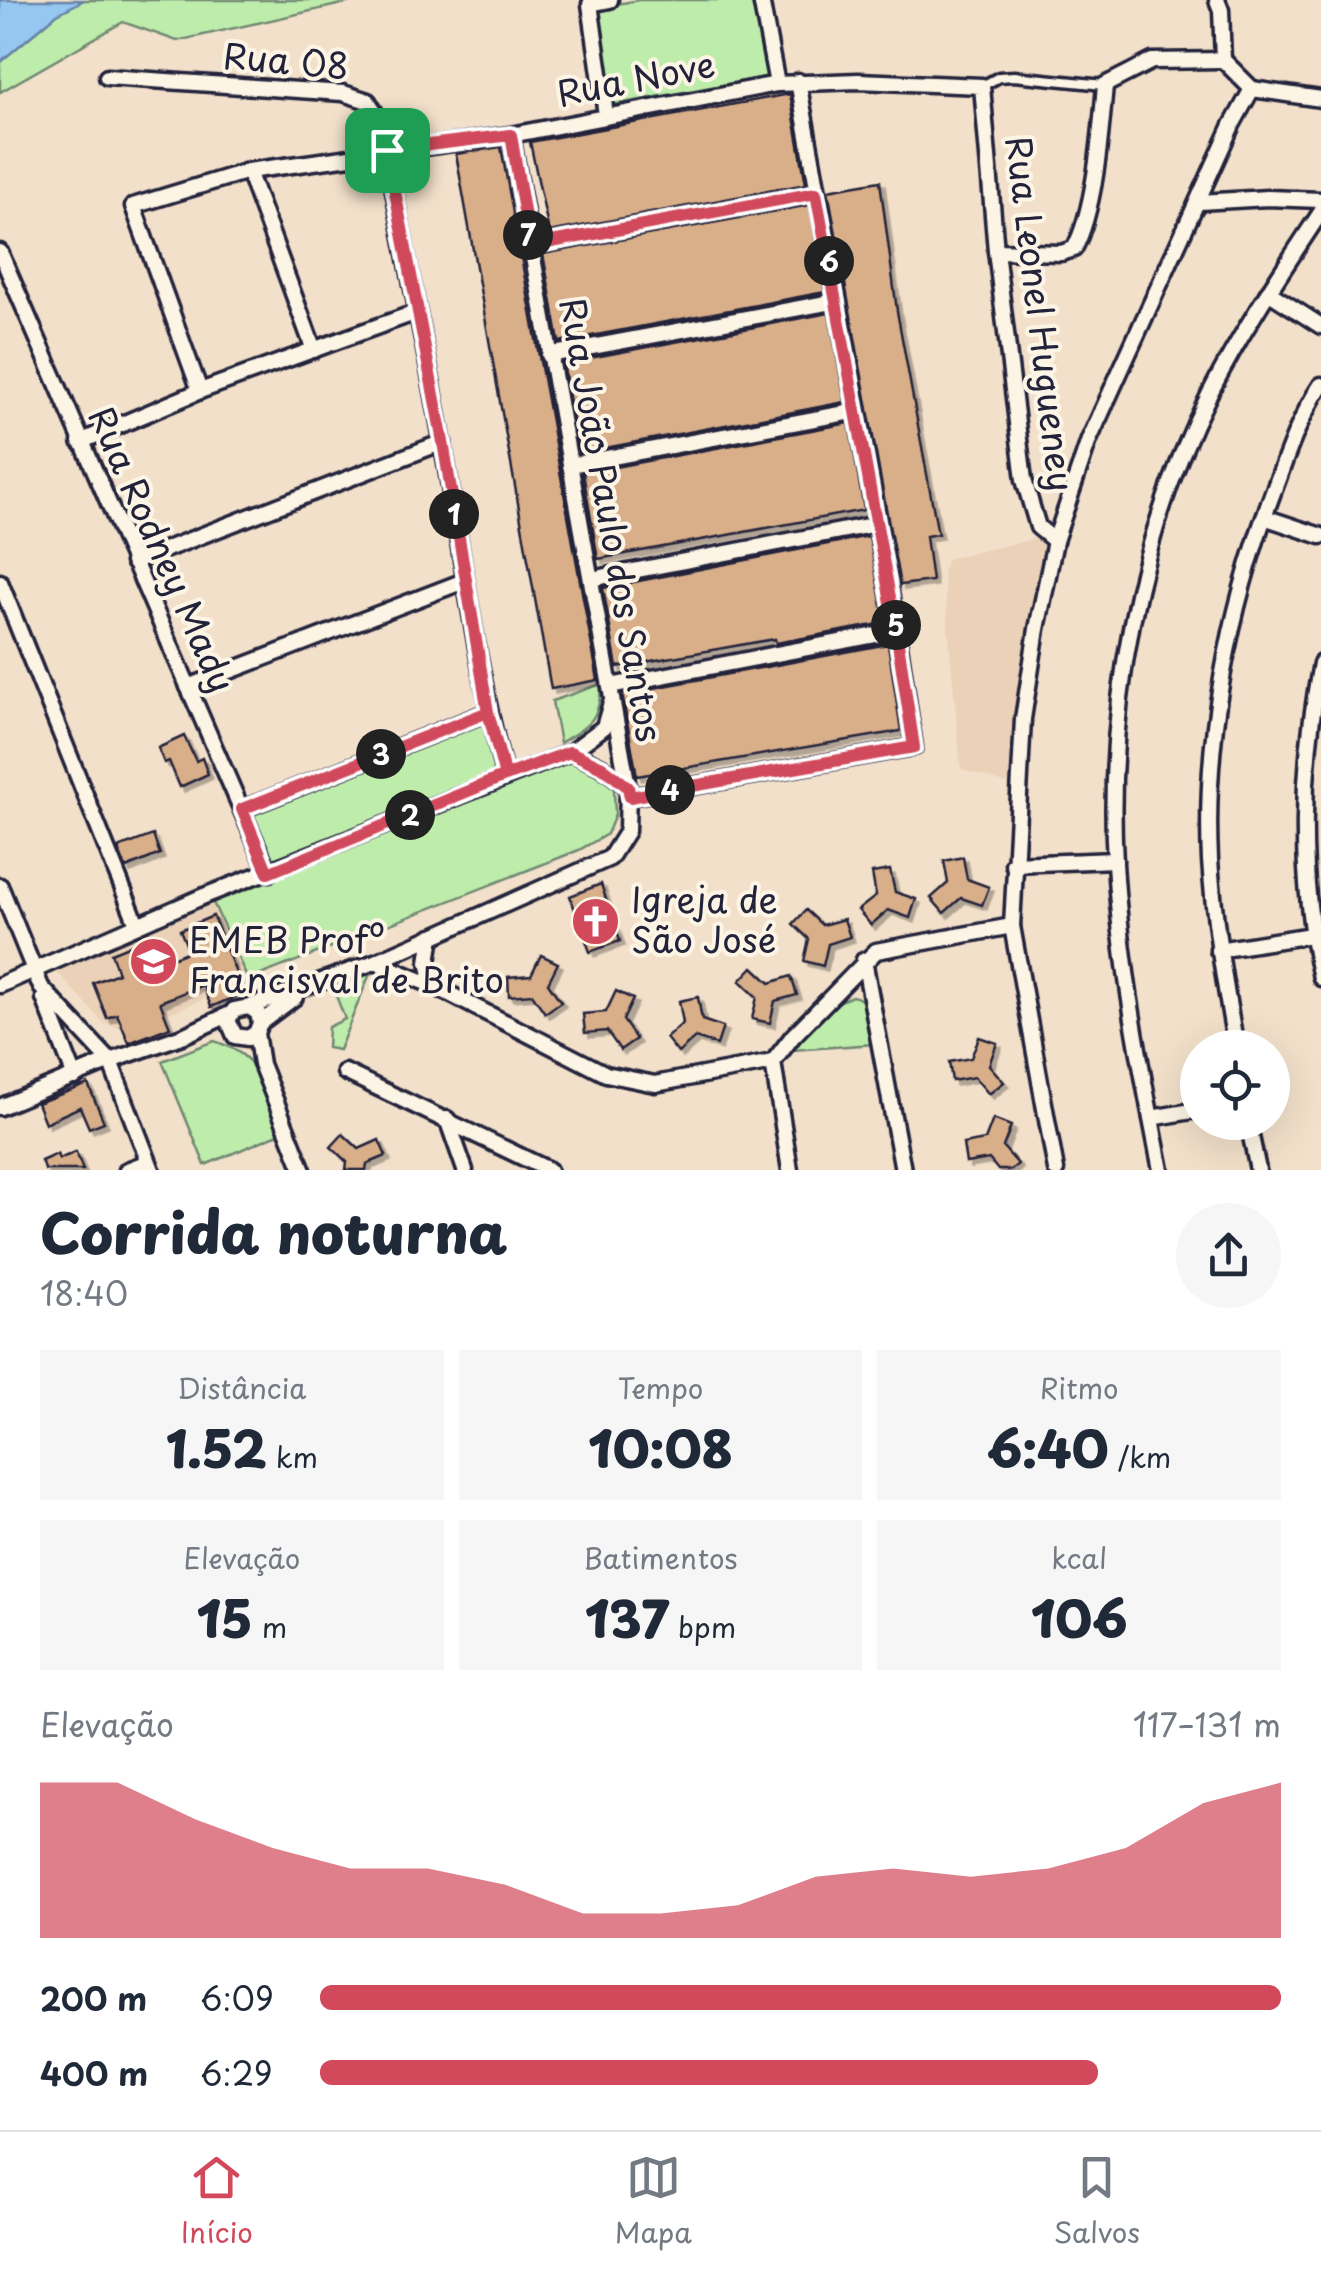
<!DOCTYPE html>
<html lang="pt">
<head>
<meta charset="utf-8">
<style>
	:root { --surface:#fff; --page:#f6f6f7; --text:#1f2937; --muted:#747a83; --line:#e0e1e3; --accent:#d1495b }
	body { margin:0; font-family:"Playpen Sans",sans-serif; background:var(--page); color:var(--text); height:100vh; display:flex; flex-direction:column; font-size:38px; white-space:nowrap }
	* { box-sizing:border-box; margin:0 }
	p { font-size:32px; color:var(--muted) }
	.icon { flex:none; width:55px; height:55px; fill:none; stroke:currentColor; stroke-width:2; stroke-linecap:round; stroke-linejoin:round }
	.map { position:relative; height:1170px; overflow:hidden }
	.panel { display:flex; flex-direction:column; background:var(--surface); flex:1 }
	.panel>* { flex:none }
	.buttons { position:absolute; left:1180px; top:1030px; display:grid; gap:20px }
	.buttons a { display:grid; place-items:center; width:110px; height:110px; border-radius:50%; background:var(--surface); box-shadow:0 10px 40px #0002; font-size:50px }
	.pin { position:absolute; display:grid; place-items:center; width:85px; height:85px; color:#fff; margin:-42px; border-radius:20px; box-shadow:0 5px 15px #0006 }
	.km { position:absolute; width:50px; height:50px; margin:-25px; border-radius:50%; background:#222; color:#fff; font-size:28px; line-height:50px; text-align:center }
	.round { display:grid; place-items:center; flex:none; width:105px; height:105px; border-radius:52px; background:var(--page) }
	.headline { display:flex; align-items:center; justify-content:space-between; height:170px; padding:0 40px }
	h1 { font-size:55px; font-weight:800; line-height:75px }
	.figures { display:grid; grid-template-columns:repeat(3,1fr); gap:15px; height:170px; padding:10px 40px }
	.figures div { display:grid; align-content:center; border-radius:0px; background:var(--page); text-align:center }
	.figures b { font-size:50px; font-weight:800 }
	.figures small { font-size:28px; font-weight:400 }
	.figures p { font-size:28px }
	.chart { height:280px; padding:20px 40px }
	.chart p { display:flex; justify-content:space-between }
	.chart svg { width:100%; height:180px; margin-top:10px; fill:var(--accent); opacity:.7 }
	ul { padding:0 40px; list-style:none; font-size:32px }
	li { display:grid; grid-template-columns:160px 120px 1fr; align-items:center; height:75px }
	li i { height:25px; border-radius:12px; background:var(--accent) }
	.tabs { display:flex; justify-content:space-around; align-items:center; height:140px; border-top:2px solid var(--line); background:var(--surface); font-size:28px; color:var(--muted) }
	.tabs a { display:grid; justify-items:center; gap:5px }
	.tabs .active { color:var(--accent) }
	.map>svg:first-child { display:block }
	.built { fill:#ead1b7 }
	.green { fill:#beedab; stroke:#708873; stroke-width:2.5 }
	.water { fill:#95c7f1; stroke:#6785a8; stroke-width:2.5 }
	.building { fill:#d9af8a; stroke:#22223b; stroke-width:2.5; filter:url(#shadow) }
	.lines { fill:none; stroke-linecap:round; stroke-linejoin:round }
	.lane-casing { stroke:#22223b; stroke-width:15 }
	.street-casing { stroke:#22223b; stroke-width:21 }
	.lane { stroke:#fcf5e5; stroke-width:8 }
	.street { stroke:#fcf5e5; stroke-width:14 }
	.route-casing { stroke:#fff; stroke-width:20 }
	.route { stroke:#d1495b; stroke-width:12 }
	.labels { text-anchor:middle; stroke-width:8; stroke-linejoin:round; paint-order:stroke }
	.street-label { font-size:35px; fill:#22223b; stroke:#fcf5e5 }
	.poi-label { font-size:35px; fill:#22223b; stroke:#fcf5e5; text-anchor:start }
</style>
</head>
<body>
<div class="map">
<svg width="1321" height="1170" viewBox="0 0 1321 1170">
	<defs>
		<filter id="shadow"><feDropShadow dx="4.5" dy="4.5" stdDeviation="0" flood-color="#0004"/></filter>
	</defs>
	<rect width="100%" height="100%" fill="#f2e0ca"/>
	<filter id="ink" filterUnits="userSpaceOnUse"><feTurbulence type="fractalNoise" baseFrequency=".01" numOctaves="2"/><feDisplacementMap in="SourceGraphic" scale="20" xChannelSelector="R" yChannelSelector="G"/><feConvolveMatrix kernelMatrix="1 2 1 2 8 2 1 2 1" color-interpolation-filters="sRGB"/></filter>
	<g filter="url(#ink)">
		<g class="built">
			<path d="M 1042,537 L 1044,540 L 1016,711 L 1008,784 L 961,769 L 943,570 L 947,559 Z"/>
			<path d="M 211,898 L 248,980 L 129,1030 L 104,1023 L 54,969 Z"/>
		</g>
		<g class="green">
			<path d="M 84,0 L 360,0 L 177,41 L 123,22 L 0,92 L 0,62 L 57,14 Z"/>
			<path d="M 639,0 L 759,0 L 772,76 L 612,105 L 595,8 Z"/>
			<path d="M 601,684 C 600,721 589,725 560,743 L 552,701 Z"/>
			<path d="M 487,717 L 499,771 L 273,863 L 250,811 Z"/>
			<path d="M 572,757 L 594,766 L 614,789 L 615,815 L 607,834 L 579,850 L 248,980 L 211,898 Z"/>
			<path d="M 373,966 L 339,1050 L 327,1048 L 328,1027 L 345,1019 L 332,985 Z"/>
			<path d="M 852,996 C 873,999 871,1027 874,1044 L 792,1050 L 834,1004 Z"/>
			<path d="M 214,1041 C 263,1056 265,1088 283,1132 L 205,1165 L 162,1061 Z"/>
		</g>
		<path class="water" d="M 0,0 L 84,0 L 57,14 L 0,62 Z"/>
		<g class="building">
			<path d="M 790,94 L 806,184 L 549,232 L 530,142 Z"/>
			<path d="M 501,147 L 598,680 L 551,689 L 456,154 Z"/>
			<path d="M 880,181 L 897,311 L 938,534 L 926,536 L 932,581 L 900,585 L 828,190 Z"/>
			<path d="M 810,205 L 825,292 L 559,342 L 543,254 Z"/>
			<path d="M 829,313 L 845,402 L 579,453 L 563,363 Z"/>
			<path d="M 849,423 L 864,510 L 598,559 L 583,473 Z"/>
			<path d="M 869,536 L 885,623 L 776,643 L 775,639 L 757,642 L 617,667 L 603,588 Z"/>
			<path d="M 888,644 L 901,731 L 637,776 L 622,694 Z"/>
			<path d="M 184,736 L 196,761 L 202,758 L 208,774 L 180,787 L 169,761 L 164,763 L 158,748 Z"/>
			<path d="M 153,835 L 160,854 L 126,868 L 118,848 Z"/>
			<path d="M 963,857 L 967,879 L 989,887 L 982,905 L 961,898 L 944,913 L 931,898 L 948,883 L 944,861 Z"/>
			<path d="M 890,870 L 895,892 L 916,899 L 910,918 L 888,910 L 871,925 L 858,910 L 876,896 L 872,873 Z"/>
			<path d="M 601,884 L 620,941 L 590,952 L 570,896 Z"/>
			<path d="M 806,910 L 822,925 L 844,919 L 850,937 L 828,944 L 823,966 L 804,961 L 809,939 L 793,924 Z"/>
			<path d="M 213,916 L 244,993 L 211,1007 L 203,985 L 160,1002 L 170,1027 L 129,1043 L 117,1014 L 107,1018 L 93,983 L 118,973 L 111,953 L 135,943 L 145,969 L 189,951 L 180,930 Z"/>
			<path d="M 541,955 L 558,963 L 548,983 L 561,1002 L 545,1013 L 532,994 L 509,996 L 508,977 L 531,975 Z"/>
			<path d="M 753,967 L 770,983 L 791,976 L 797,995 L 775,1001 L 770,1023 L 752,1019 L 757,997 L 740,981 Z"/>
			<path d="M 616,991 L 633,999 L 623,1020 L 636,1039 L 620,1050 L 607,1031 L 585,1033 L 583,1014 L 606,1012 Z"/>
			<path d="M 698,997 L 702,1020 L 723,1027 L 717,1045 L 695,1038 L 678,1053 L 666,1038 L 683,1023 L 679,1001 Z"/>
			<path d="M 979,1037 L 997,1043 L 989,1065 L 1004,1082 L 989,1094 L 974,1077 L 952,1081 L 949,1062 L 971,1058 Z"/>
			<path d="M 88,1084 L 104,1122 L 89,1128 L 80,1107 L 45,1123 L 37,1103 Z"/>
			<path d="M 993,1119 L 1011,1126 L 1003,1147 L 1018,1164 L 1011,1170 L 998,1170 L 989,1159 L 966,1163 L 963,1144 L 985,1140 Z"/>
			<path d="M 343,1134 L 359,1149 L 379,1140 L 386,1156 L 367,1164 L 366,1170 L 346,1170 L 347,1162 L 331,1147 Z"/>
			<path d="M 76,1152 L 83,1170 L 45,1170 L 41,1161 L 57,1154 L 59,1159 Z"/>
		</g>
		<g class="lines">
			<defs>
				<path id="lane" d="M 982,86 L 999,77 L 1014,76 L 1104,85"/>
				<g id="street">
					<path d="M 761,0 L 777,84"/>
					<path d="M 1217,0 L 1221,10 L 1223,60"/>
					<path d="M 1223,60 L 1252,89"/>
					<path d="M 107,77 L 343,93 L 368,101 L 383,126 C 399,231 424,335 442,440 C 462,553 476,665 505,777"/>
					<path d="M 1252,89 L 1321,99"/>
					<path d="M 606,115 L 590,4 L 610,0"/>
					<path d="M 248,171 L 314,350"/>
					<path d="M 1199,202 L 1268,198 L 1321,200"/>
					<path d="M 530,246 L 816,193"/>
					<path d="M 996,251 L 1061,253 L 1074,249 C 1095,211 1101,130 1105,85 L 1152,61 L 1223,60"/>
					<path d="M 0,252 L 269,873"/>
					<path d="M 1268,292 L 1321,326"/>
					<path d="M 549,355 L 837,301"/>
					<path d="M 200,391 L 133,206 L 248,171 L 511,135 L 777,84 L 858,81 L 982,86 L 996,251 L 1024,480 L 1038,527 L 1055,541"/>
					<path d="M 80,442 L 200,391 L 417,312"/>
					<path d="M 570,465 L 857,411"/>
					<path d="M 1264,517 L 1321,536"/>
					<path d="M 133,562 L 443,442"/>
					<path d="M 591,579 L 877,524"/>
					<path d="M 0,582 L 137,924"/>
					<path d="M 1321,663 C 1301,765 1298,877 1321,978"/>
					<path d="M 610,686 L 897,631"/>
					<path d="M 188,687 L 464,581"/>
					<path d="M 571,752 L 604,727 L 611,703"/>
					<path d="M 630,797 L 914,747 L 897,631 L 798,81"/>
					<path d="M 243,809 L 488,712"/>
					<path d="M 1013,864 L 1115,860"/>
					<path d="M 0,886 L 41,987 L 110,1061 L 152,1170"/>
					<path d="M 432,936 L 428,962 L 434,986"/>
					<path d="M 1218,950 L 1311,935"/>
					<path d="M 864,960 L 903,1170"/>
					<path d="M 375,962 L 434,986 L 606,1074 L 655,1084 L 773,1062 L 793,1036 L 876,951 L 1012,926"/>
					<path d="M 0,985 L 204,896 L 571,752 L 602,767 L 628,787"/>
					<path d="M 44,998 L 75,1077"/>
					<path d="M 249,1007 L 375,962 L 610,858 L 627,831 L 628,787 L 511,135"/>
					<path d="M 260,1023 L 295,997"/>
					<path d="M 256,1033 L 248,1038 L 235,1036 L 228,1020 L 234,1010 L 249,1007 L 258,1013 L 260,1023 L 256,1033 L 261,1064 L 303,1170"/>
					<path d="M 1236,1048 C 1225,985 1214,923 1210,860 C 1204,738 1229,609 1272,495 C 1286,458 1299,418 1321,385"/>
					<path d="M 773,1062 L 790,1170"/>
					<path d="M 345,1072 L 549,1170"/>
					<path d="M 0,1107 L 110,1061 L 185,1035 L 230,1014"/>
					<path d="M 1151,1118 L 1198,1110"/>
					<path d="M 447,1119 L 465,1170"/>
					<path d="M 1248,1122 L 1258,1170"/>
					<path d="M 127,1170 L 148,1162"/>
					<path d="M 1056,1170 L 1012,926 L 1023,719 L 1037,629 L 1055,541 L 1089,440 L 1232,125 L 1252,89"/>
					<path d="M 1161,1170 C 1141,1069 1121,967 1115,863 C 1106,706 1138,534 1210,393 C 1242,330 1282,271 1321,212"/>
				</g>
			</defs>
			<use href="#lane" class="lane-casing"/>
			<use href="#street" class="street-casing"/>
			<use href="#lane" class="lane"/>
			<use href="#street" class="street"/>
		</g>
	</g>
	<g class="lines" filter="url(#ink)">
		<defs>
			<path id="route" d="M 387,150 L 443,442 L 488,712 L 505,776 L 268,873 L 242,809 L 488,712 L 505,776 L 570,752 L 602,767 L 628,787 L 630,797 L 914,747 L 896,630 L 816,193 L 530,246 L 511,135 L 387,150"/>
		</defs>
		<use href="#route" class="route-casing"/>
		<use href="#route" class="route"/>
	</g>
	<defs>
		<symbol id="church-disc" viewBox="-11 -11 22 22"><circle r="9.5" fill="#d1495b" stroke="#fcf5e5"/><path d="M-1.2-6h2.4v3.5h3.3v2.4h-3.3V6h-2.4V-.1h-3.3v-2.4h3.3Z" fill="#fff"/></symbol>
		<symbol id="school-disc" viewBox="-11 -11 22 22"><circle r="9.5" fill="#d1495b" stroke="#fcf5e5"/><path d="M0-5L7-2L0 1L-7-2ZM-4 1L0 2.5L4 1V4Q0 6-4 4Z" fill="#fff"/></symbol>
	</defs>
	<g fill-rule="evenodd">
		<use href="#church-disc" x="568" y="894" width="55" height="55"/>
		<use href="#school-disc" x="126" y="934" width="55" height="55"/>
	</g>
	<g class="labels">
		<g class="street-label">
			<text transform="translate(286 62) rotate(5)" y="12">Rua 08</text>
			<text transform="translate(636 80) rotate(-11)" y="12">Rua Nove</text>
			<text transform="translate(1039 314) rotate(83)" y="12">Rua Leonel Hugueney</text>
			<text transform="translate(610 520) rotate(80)" y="12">Rua João Paulo dos Santos</text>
			<text transform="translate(161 550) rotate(66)" y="12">Rua Rodney Mady</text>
		</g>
		<g class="poi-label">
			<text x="631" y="913">Igreja de<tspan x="631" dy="40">São José</tspan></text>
			<text x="189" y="953">EMEB Profº<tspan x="189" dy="40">Francisval de Brito</tspan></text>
		</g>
	</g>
</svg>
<div class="buttons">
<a><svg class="icon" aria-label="locate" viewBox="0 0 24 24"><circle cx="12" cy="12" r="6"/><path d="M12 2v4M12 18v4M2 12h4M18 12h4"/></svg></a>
</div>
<div class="pin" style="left:387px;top:150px;background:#1e9e55"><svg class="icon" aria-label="arrive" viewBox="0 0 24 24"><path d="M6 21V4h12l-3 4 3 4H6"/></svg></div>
<b class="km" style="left:454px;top:514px">1</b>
<b class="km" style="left:410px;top:815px">2</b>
<b class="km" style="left:381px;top:754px">3</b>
<b class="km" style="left:670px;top:790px">4</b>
<b class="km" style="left:896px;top:625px">5</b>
<b class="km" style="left:829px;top:261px">6</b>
<b class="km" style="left:528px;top:235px">7</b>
</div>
<section class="panel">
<div class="headline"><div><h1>Corrida noturna</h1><p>18:40</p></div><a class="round"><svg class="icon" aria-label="share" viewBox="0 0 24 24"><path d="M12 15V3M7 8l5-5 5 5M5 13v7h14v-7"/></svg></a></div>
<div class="figures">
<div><p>Distância</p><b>1.52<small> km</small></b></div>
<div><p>Tempo</p><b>10:08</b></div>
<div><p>Ritmo</p><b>6:40<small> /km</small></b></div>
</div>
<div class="figures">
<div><p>Elevação</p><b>15<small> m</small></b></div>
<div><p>Batimentos</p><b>137<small> bpm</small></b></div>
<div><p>kcal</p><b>106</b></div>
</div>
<div class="chart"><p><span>Elevação</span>117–131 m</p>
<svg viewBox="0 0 160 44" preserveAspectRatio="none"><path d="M0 44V6L10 6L20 15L30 22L40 27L50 27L60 31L70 38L80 38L90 36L100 29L110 27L120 29L130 27L140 22L150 11L160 6V44z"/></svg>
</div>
<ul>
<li><b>200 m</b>6:09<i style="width:100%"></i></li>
<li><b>400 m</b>6:29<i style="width:81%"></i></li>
</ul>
</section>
<nav class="tabs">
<a class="active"><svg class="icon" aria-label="home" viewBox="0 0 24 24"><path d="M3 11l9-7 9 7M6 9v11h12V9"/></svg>Início</a>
<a><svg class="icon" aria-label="map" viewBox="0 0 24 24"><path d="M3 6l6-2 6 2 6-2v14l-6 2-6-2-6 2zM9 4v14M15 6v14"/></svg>Mapa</a>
<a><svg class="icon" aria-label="saved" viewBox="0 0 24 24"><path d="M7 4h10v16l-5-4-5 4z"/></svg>Salvos</a>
</nav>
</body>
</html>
